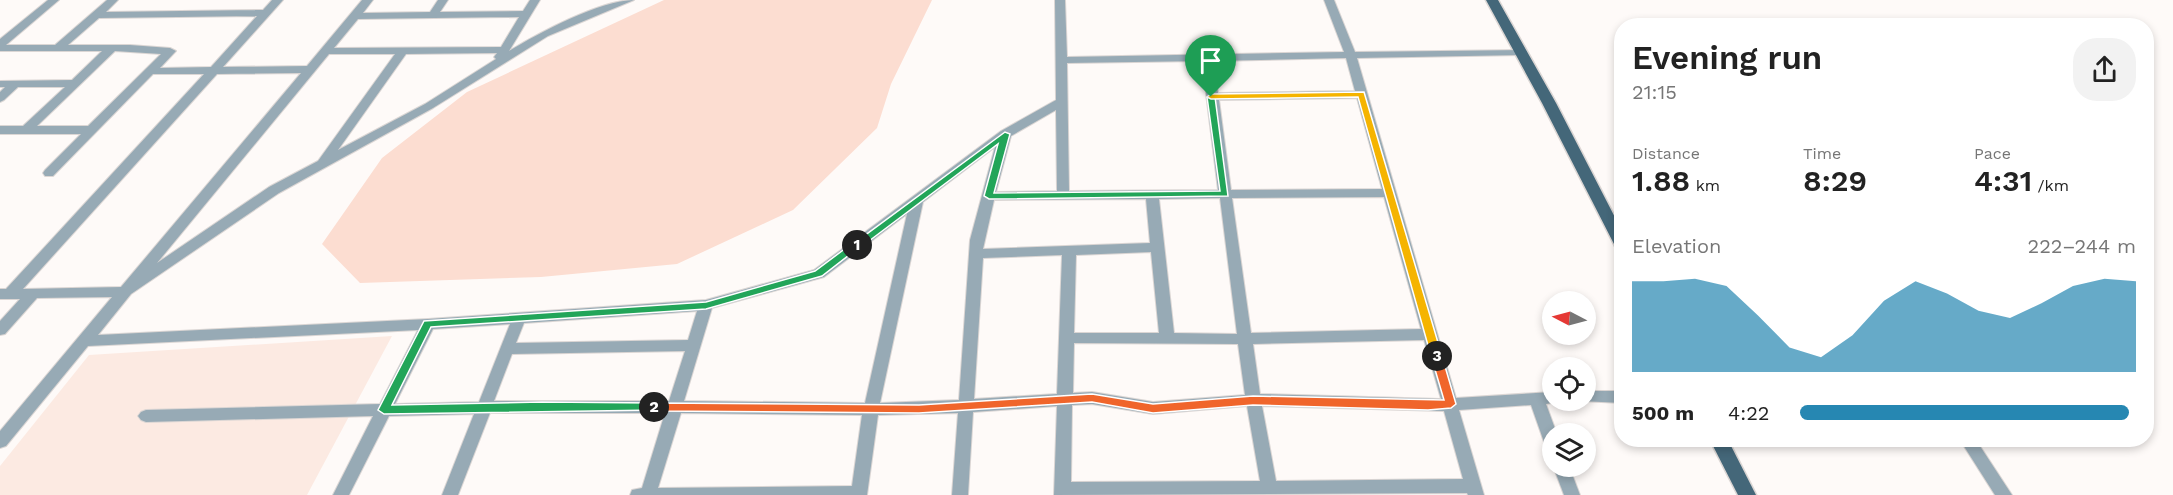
<!DOCTYPE html>
<html lang="en">
<head>
<meta charset="utf-8">
<style>
	:root { --surface:#fff; --page:#f2f2f2; --text:#222; --muted:#767676; --accent:#2687b2 }
	body { margin:0; font-family:"Work Sans",sans-serif; background:var(--page); color:var(--text); height:100vh; display:flex; flex-direction:column; font-size:22px; white-space:nowrap }
	* { box-sizing:border-box; margin:0 }
	p { font-size:20px; color:var(--muted) }
	.icon { flex:none; width:33px; height:33px; fill:none; stroke:currentColor; stroke-width:2; stroke-linecap:round; stroke-linejoin:round }
	.map { position:relative; flex:1; overflow:hidden }
	.drawer { position:absolute; left:1614px; top:18px; width:540px; height:429px; display:flex; flex-direction:column; background:var(--surface); border-radius:24px; box-shadow:0 3px 9px #0003 }
	.drawer>* { flex:none }
	.needle { width:39px; rotate:276deg }
	.tools { position:absolute; left:1542px; top:291px; display:grid; gap:12px }
	.tools a { display:grid; place-items:center; width:54px; height:54px; border-radius:50%; background:var(--surface); box-shadow:0 3px 9px #0003; font-size:30px }
	.pin { position:absolute; display:grid; place-items:center; width:51px; height:51px; color:#fff; margin:-62px -26px; border-radius:50% 50% 50% 0; rotate:-45deg; box-shadow:0 0 6px #0007 }
	.pin .icon { rotate:45deg }
	.km { position:absolute; width:30px; height:30px; margin:-15px; border-radius:50%; background:#222; color:#fff; font-size:16px; line-height:30px; text-align:center }
	.round { display:grid; place-items:center; flex:none; width:63px; height:63px; border-radius:24px; background:var(--page) }
	.overview { display:flex; align-items:center; justify-content:space-between; height:102px; padding:0 18px }
	h1 { font-size:33px; font-weight:600; line-height:45px }
	.figures { display:grid; grid-template-columns:repeat(3,1fr); gap:9px; height:102px; padding:6px 18px }
	.figures div { display:grid; align-content:center }
	.figures b { font-size:30px; font-weight:600 }
	.figures small { font-size:16px; font-weight:400 }
	.figures p { font-size:16px }
	.chart { height:168px; padding:12px 18px }
	.chart p { display:flex; justify-content:space-between }
	.chart svg { width:100%; height:108px; margin-top:6px; fill:var(--accent); opacity:.7 }
	ul { padding:0 18px; list-style:none; font-size:20px }
	li { display:grid; grid-template-columns:96px 72px 1fr; align-items:center; height:45px }
	li i { height:15px; border-radius:8px; background:var(--accent) }
	.map>svg:first-child { display:block }
	.built { fill:#fceae2 }
	.green { fill:#fcddd1 }
	.lines { fill:none; stroke-linecap:round; stroke-linejoin:round }
	.minor-casing { stroke:#dbd6d4; stroke-width:2 }
	.major-casing { stroke:#dbd6d4; stroke-width:3 }
	.minor { fill:#97aab5; fill-rule:evenodd }
	.major { fill:#446779; fill-rule:evenodd }
	.split-1 { fill:#22a559; stroke:#fff; stroke-width:1.5 }
	.split-2 { fill:#22a559; stroke:#fff; stroke-width:1.5 }
	.split-3 { fill:#f0652b; stroke:#fff; stroke-width:1.5 }
	.split-4 { fill:#f5b400; stroke:#fff; stroke-width:1.5 }
</style>
</head>
<body>
<div class="map">
<svg width="2173" height="495" viewBox="0 0 2173 495">
	<rect width="100%" height="100%" fill="#fefaf8"/>
	<path class="built" d="M 392,336 L 307,495 L 0,495 L 0,466 L 89,355 Z"/>
	<path class="green" d="M 664,0 L 932,0 L 891,84 L 877,128 L 793,210 L 677,264 L 541,277 L 360,283 L 322,244 L 382,158 L 467,92 Z"/>
	<g class="lines">
		<defs>
			<g id="minor">
				<path d="M 48,0 L 59,0 L 6,45 L 55,45 L 107,0 L 118,0 L 106,12 L 263,10 L 272,0 L 283,0 L 223,67 L 307,66 L 362,0 L 373,0 L 363,13 L 430,12 L 438,0 L 448,0 L 440,12 L 523,11 L 530,0 L 540,0 L 509,51 C 539,33 600,0 634,0 L 548,36 L 433,108 L 279,193 L 131,294 L 98,335 L 428,319 L 706,300 L 814,270 L 1001,131 L 1056,100 L 1055,0 L 1065,0 L 1067,57 L 1344,52 L 1324,0 L 1334,0 L 1355,52 L 1525,50 L 1527,52 L 1521,55 L 1357,58 L 1456,398 L 1552,392 L 1552,400 L 1558,400 L 1557,402 L 1546,404 L 1557,434 L 1552,434 L 1552,448 L 1546,446 L 1544,442 L 1531,405 L 1459,410 L 1484,495 L 1468,495 L 1467,493 L 1054,495 L 1057,406 L 973,412 L 968,495 L 952,495 L 958,413 L 878,415 L 867,495 L 630,495 L 632,490 L 642,488 L 665,413 L 490,413 L 458,495 L 442,495 L 474,414 L 389,416 L 349,495 L 333,495 L 373,416 L 146,422 L 141,420 L 138,416 L 141,412 L 146,410 L 380,404 L 418,330 L 88,346 L 6,446 L 0,448 L 0,431 L 112,297 L 37,298 L 5,334 L 0,335 L 0,321 L 20,299 L 0,299 L 0,289 L 6,289 L 204,74 L 153,74 L 53,176 L 45,176 L 43,173 L 45,170 L 81,134 L 0,134 L 0,126 L 23,126 L 65,87 L 18,87 L 4,100 L 0,102 L 0,92 L 5,87 L 0,87 L 0,81 L 72,80 L 102,51 L 0,51 L 0,39 ZM 257,16 L 211,67 L 160,68 L 176,51 L 170,48 L 130,45 L 68,45 L 99,18 ZM 519,17 L 501,47 L 334,48 L 358,19 ZM 115,51 L 161,54 L 88,126 L 37,126 ZM 497,53 L 494,57 L 496,59 L 425,104 L 338,150 L 406,54 ZM 329,54 L 395,54 L 318,161 L 269,187 L 157,263 ZM 1346,58 L 1355,91 L 1218,93 L 1213,61 ZM 1202,61 L 1218,190 L 1069,191 L 1067,63 ZM 301,73 L 121,287 L 23,289 L 217,74 ZM 1357,98 L 1382,189 L 1231,190 L 1219,100 ZM 1056,110 L 1057,191 L 996,192 L 1011,136 ZM 995,147 L 970,240 L 959,400 L 880,403 L 923,202 ZM 1384,197 L 1421,329 L 1251,333 L 1232,198 ZM 1220,198 L 1237,334 L 1174,333 L 1159,199 ZM 1146,199 L 1150,243 L 983,249 L 994,200 ZM 907,214 L 865,403 L 684,401 L 712,308 L 824,277 ZM 1151,252 L 1159,333 L 1074,333 L 1076,255 ZM 1062,255 L 1057,394 L 974,399 L 983,258 ZM 697,311 L 688,340 L 516,343 L 524,323 ZM 510,324 L 479,402 L 395,404 L 433,329 ZM 1424,340 L 1441,399 L 1260,394 L 1253,344 ZM 1074,343 L 1238,344 L 1245,395 L 1153,402 L 1092,392 L 1073,393 ZM 685,351 L 669,401 L 494,401 L 512,354 ZM 1092,404 L 1153,414 L 1247,406 L 1260,481 L 1071,482 L 1072,405 ZM 1262,406 L 1444,411 L 1463,479 L 1276,481 ZM 681,413 L 862,415 L 852,486 L 658,488 Z"/>
				<path d="M 1586,391 L 1622,391 L 1622,403 L 1581,401 L 1586,400 Z"/>
				<path d="M 1960,440 L 1976,440 L 2012,495 L 1995,495 Z"/>
				<path d="M 1553,466 L 1569,466 L 1580,495 L 1564,495 Z"/>
			</g>
			<g id="major">
				<path d="M 1486,0 L 1498,0 L 1556,103 L 1622,231 L 1622,251 L 1615,246 L 1542,103 Z"/>
				<path d="M 1710,440 L 1728,440 L 1756,495 L 1738,495 Z"/>
			</g>
		</defs>
		<use href="#minor" class="minor-casing"/>
		<use href="#major" class="major-casing"/>
		<use href="#minor" class="minor"/>
		<use href="#major" class="major"/>
	</g>
	<path class="split-1" d="M 1211,94 L 1215,97 L 1228,196 L 989,199 L 984,196 L 998,144 L 861,247 L 852,245 L 1005,132 L 1010,134 L 994,193 L 1220,191 L 1207,97 Z"/>
	<path class="split-2" d="M 854,242 L 862,245 L 822,276 L 706,309 L 431,327 L 392,405 L 542,402 L 654,403 L 658,404 L 658,410 L 384,414 L 378,410 L 424,321 L 706,302 L 815,271 Z"/>
	<path class="split-3" d="M 1437,352 L 1442,356 L 1456,404 L 1451,408 L 1428,410 L 1253,405 L 1153,413 L 1092,402 L 919,413 L 654,411 L 649,407 L 654,403 L 919,405 L 1092,394 L 1153,404 L 1253,396 L 1444,400 L 1431,356 Z"/>
	<path class="split-4" d="M 1364,92 L 1442,356 L 1437,360 L 1431,356 L 1358,97 L 1211,99 L 1207,97 L 1211,94 Z"/>
</svg>
<div class="tools">
<a><svg class="needle" viewBox="-14 -14 28 28"><path d="M0-13l5 13h-10z" fill="#e53935"/><path d="M0 13l5-13h-10z" fill="#767676"/></svg></a>
<a><svg class="icon" aria-label="locate" viewBox="0 0 24 24"><circle cx="12" cy="12" r="6"/><path d="M12 2v4M12 18v4M2 12h4M18 12h4"/></svg></a>
<a><svg class="icon" aria-label="layers" viewBox="0 0 24 24"><path d="M12 4l9 5-9 5-9-5zM3 14l9 5 9-5"/></svg></a>
</div>
<div class="pin" style="left:1211px;top:97px;background:#1e9e55"><svg class="icon" aria-label="arrive" viewBox="0 0 24 24"><path d="M6 21V4h12l-3 4 3 4H6"/></svg></div>
<b class="km" style="left:857px;top:245px">1</b>
<b class="km" style="left:654px;top:407px">2</b>
<b class="km" style="left:1437px;top:356px">3</b>
<section class="drawer">
<div class="overview"><div><h1>Evening run</h1><p>21:15</p></div><a class="round"><svg class="icon" aria-label="share" viewBox="0 0 24 24"><path d="M12 15V3M7 8l5-5 5 5M5 13v7h14v-7"/></svg></a></div>
<div class="figures">
<div><p>Distance</p><b>1.88<small> km</small></b></div>
<div><p>Time</p><b>8:29</b></div>
<div><p>Pace</p><b>4:31<small> /km</small></b></div>
</div>
<div class="chart"><p><span>Elevation</span>222–244 m</p>
<svg viewBox="0 0 160 44" preserveAspectRatio="none"><path d="M0 44V7L10 7L20 6L30 9L40 21L50 34L60 38L70 29L80 15L90 7L100 12L110 19L120 22L130 16L140 9L150 6L160 7V44z"/></svg>
</div>
<ul>
<li><b>500 m</b>4:22<i style="width:98%"></i></li>
</ul>
</section>
</div>
</body>
</html>
